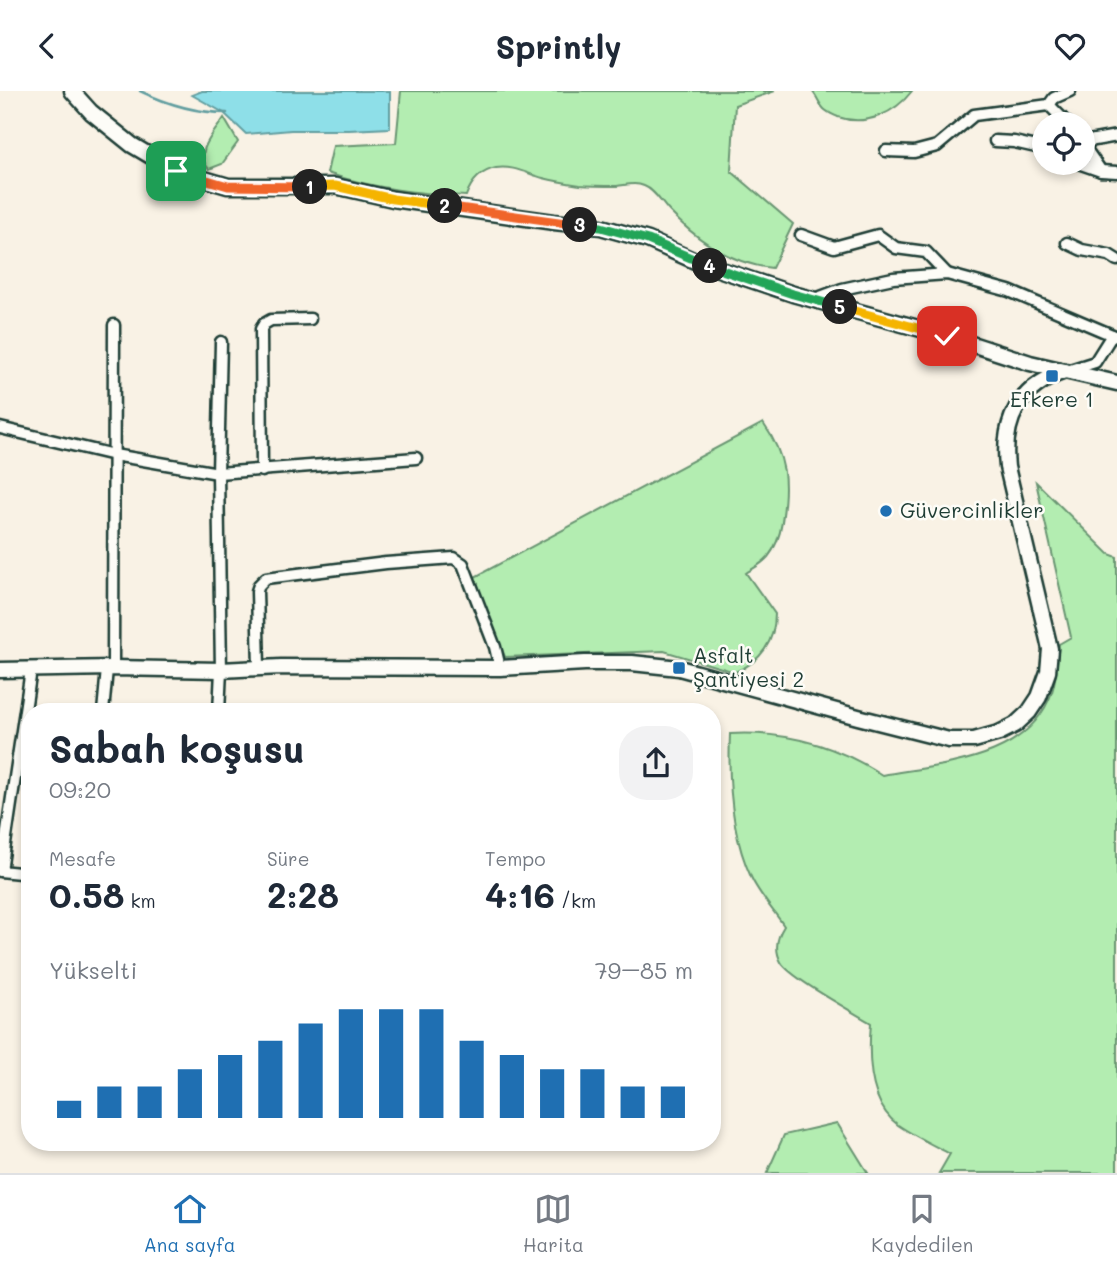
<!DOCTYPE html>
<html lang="tr">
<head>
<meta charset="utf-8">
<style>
	:root { --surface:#fff; --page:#f2f2f3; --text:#1f2937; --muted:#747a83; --line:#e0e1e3; --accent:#1f6fb2 }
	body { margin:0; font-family:Mali,sans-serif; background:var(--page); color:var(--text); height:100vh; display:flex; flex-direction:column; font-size:26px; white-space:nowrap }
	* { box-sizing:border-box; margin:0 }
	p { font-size:23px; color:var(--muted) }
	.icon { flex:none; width:38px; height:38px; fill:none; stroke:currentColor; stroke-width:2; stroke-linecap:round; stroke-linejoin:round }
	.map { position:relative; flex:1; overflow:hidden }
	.drawer { position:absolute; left:21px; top:612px; width:700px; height:448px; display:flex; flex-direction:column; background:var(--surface); border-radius:28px; box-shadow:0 4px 10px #0003 }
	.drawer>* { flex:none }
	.fabs { position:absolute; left:1032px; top:21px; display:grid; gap:14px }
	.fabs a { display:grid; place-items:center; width:63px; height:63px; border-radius:50%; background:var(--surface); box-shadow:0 4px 10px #0003; font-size:35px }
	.pin { position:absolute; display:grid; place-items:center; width:60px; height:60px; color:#fff; margin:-30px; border-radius:14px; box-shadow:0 4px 10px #0006 }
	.km { position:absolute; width:35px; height:35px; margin:-18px; border-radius:50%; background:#222; color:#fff; font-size:19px; line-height:35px; text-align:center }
	.round { display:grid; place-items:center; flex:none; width:74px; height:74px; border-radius:28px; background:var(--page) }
	.headline { display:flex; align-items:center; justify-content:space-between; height:119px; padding:0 28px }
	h1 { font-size:38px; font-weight:700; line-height:52px }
	.figures { display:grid; grid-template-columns:repeat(3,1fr); gap:10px; height:119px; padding:7px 28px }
	.figures div { display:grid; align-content:center }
	.figures b { font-size:35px; font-weight:700 }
	.figures small { font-size:19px; font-weight:400 }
	.figures p { font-size:19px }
	.chart { height:196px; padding:14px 28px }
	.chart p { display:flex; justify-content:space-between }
	.chart svg { width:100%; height:126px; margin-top:7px; stroke:var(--accent); stroke-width:6 }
	header { display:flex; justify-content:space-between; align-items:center; height:91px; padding:0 28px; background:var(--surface); font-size:32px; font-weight:700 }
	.tabs { display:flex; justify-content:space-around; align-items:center; height:98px; border-top:2px solid var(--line); background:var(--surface); font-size:19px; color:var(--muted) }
	.tabs a { display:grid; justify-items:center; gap:4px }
	.tabs .selected { color:var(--accent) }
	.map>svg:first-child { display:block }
	.green { fill:#b3edb1; stroke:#699572; stroke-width:2 }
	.water { fill:#8edfe8; stroke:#629ea0; stroke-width:2 }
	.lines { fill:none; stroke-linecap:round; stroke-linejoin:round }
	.stream { stroke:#629ea0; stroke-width:2.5 }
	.street-casing { stroke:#1f3d34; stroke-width:15 }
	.secondary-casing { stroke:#1f3d34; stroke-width:19 }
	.street { stroke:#fdfcf7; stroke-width:10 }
	.secondary { stroke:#fdfcf7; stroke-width:14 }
	.split-1-casing { stroke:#fff; stroke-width:14 }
	.split-2-casing { stroke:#fff; stroke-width:14 }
	.split-3-casing { stroke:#fff; stroke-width:14 }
	.split-4-casing { stroke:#fff; stroke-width:14 }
	.split-5-casing { stroke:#fff; stroke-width:14 }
	.split-6-casing { stroke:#fff; stroke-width:14 }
	.split-1 { stroke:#f0652b; stroke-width:9 }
	.split-2 { stroke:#f5b400; stroke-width:9 }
	.split-3 { stroke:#f0652b; stroke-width:9 }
	.split-4 { stroke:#22a559; stroke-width:9 }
	.split-5 { stroke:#22a559; stroke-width:9 }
	.split-6 { stroke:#f5b400; stroke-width:9 }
	.poi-dot { fill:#1f6fb2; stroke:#fdfcf7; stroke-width:2.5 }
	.labels { text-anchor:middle; stroke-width:5; stroke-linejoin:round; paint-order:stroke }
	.poi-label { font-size:21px; fill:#1f3d34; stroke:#fdfcf7; text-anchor:start }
</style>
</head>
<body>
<header><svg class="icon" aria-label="back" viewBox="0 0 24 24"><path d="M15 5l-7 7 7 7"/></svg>Sprintly<svg class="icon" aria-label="heart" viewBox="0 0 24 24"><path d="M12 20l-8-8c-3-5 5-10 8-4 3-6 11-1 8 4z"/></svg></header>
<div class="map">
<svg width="1117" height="1082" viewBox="0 0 1117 1082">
	<rect width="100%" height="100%" fill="#f9f2e5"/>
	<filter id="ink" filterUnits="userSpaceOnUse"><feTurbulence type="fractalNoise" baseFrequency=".0143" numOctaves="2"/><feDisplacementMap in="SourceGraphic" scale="14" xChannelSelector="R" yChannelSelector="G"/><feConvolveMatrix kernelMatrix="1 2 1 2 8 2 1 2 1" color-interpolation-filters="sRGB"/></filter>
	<g filter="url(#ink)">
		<g class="green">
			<path d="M 401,0 L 775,0 L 735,14 L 731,80 L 793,133 L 772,177 C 731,173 698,150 670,121 C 662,113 655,99 644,95 C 635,91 627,94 617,95 C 605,95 592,95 580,94 C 567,92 555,90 543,87 C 528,83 512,74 496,77 C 481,80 471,91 466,105 C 417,102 374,98 327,82 L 333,55 L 396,52 Z"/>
			<path d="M 812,0 L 912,0 C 895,22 866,36 838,26 C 834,24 828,22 824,18 C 819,13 817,5 812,0 Z"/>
			<path d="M 224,27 L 238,51 L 222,73 L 209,78 C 193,62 214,42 224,27 Z"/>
			<path d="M 763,332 C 787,366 788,391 782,431 C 780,444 777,455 768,466 C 762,473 754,477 746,482 L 775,523 C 775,550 761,571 735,581 L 664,560 L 505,566 L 473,487 Z"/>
			<path d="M 1036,391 L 1109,463 L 1117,466 L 1117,1082 L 939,1082 L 950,1063 C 933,1054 914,1045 898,1034 C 868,1012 868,965 871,932 C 853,921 789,886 781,871 C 774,858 777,846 784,835 C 774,820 758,802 751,786 C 731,743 728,690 730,643 C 786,640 836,654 882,684 C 943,673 1028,670 1052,601 C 1057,586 1057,568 1059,553 L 1071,546 Z"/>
			<path d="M 837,1032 L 868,1082 L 767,1082 L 784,1044 Z"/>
		</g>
		<path class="water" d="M 202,0 L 390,0 L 390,37 L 349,39 L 291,39 L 246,43 L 224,22 L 192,4 Z"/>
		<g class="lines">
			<path class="stream" d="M 140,0 C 167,13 197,22 227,22"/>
			<defs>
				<g id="street">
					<path d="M 1049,14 L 1068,33"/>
					<path d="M 1083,48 L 1089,50 L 1117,45"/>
					<path d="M 995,50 L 1014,51 L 1045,58"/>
					<path d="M 1083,54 L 1101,80"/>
					<path d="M 886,60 L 914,61 L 937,55 L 974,24 L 1049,14 L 1054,7 L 1070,0"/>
					<path d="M 1078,72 L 1101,80 L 1117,81"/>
					<path d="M 801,144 L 834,156 L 878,144 L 896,157 L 926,161 L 947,183"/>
					<path d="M 1067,152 L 1082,159 L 1109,164 L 1117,169"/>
					<path d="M 815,208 L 842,198 L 893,187 L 947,183 L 1009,200 L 1117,246"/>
					<path d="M 1070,279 L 1095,271 L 1112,244"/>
					<path d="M 0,337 L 114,364 L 218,382 L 416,367"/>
					<path d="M 262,380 L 261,238 L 264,233 L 271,229 L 310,228"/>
					<path d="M 259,576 L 257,500 L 259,494 L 266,487 L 386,472 L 454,467 L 463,473 L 495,556 L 500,577"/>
					<path d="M 113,577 L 114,234"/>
					<path d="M 103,621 L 107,578"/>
					<path d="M 219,621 L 221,579 L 218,382 L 221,251"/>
					<path d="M 0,780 L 30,783"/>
					<path d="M 1,780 L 31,579"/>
				</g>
				<g id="secondary">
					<path d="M 72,0 L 91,21 L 132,54 L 176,80 L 228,95 L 335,95 L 393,108 L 554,131 L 601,136 L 648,149 L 695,170 L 793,203 L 947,245 L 1030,272 L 1117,292"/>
					<path d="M 0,579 L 113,577 L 221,579 L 281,576 L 500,577 L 585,572 L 632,572 L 679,577 L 858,626 L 949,649 L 974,649 L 999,642 L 1015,634 L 1029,621 L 1039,606 L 1048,581 L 1050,558 L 1048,549 L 1007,376 C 1002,329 1019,296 1065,280"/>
				</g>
			</defs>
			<use href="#street" class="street-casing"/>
			<use href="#secondary" class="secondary-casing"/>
			<use href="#street" class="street"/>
			<use href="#secondary" class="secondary"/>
		</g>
	</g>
	<g class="lines" filter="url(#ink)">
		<defs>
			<path id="split-1" d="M 176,80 L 228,95 L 310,96"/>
			<path id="split-2" d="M 310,96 L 335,95 L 393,108 L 445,115"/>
			<path id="split-3" d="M 445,115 L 580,134"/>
			<path id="split-4" d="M 580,134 L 601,136 L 648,149 L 710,175"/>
			<path id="split-5" d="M 710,175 L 793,203 L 840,216"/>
			<path id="split-6" d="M 840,216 L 947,245"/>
		</defs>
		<use href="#split-1" class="split-1-casing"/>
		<use href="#split-2" class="split-2-casing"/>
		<use href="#split-3" class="split-3-casing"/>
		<use href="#split-4" class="split-4-casing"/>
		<use href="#split-5" class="split-5-casing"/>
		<use href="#split-6" class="split-6-casing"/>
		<use href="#split-1" class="split-1"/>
		<use href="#split-2" class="split-2"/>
		<use href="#split-3" class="split-3"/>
		<use href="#split-4" class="split-4"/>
		<use href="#split-5" class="split-5"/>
		<use href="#split-6" class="split-6"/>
	</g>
	<g class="poi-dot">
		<rect x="1045" y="278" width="14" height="14" rx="3.5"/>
		<circle cx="886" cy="420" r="7"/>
		<rect x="672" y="570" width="14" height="14" rx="3.5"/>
	</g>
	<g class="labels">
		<g class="poi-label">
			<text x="1052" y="316" text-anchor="middle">Efkere 1</text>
			<text x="900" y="427">Güvercinlikler</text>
			<text x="693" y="572">Asfalt<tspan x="693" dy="24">Şantiyesi 2</tspan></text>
		</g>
	</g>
</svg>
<div class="fabs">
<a><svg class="icon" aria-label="locate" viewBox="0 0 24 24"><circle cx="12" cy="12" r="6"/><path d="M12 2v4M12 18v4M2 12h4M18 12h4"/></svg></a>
</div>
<div class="pin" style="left:176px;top:80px;background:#1e9e55"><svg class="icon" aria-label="arrive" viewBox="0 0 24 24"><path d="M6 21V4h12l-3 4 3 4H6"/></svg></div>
<div class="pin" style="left:947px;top:245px;background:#d93025"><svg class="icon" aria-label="check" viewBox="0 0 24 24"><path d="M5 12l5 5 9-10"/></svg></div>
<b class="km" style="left:310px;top:96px">1</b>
<b class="km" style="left:445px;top:115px">2</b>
<b class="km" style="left:580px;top:134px">3</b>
<b class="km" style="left:710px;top:175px">4</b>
<b class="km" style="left:840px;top:216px">5</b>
<section class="drawer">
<div class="headline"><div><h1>Sabah koşusu</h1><p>09:20</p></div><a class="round"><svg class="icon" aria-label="share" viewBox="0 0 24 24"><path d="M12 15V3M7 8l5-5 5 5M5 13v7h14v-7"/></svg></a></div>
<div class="figures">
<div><p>Mesafe</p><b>0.58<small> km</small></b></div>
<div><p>Süre</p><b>2:28</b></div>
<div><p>Tempo</p><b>4:16<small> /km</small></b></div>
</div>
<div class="chart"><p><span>Yükselti</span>79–85 m</p>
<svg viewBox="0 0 160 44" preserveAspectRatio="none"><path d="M5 44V38M15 44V33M25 44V33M35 44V27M45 44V22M55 44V17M65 44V11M75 44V6M85 44V6M95 44V6M105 44V17M115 44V22M125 44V27M135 44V27M145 44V33M155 44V33"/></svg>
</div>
</section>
</div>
<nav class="tabs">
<a class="selected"><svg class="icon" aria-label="home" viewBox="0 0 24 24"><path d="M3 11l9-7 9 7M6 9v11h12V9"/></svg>Ana sayfa</a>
<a><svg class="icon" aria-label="map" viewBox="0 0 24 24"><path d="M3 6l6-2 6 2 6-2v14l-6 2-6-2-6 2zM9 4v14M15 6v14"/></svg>Harita</a>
<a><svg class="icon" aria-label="saved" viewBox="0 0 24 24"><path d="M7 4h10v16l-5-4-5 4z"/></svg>Kaydedilen</a>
</nav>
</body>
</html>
